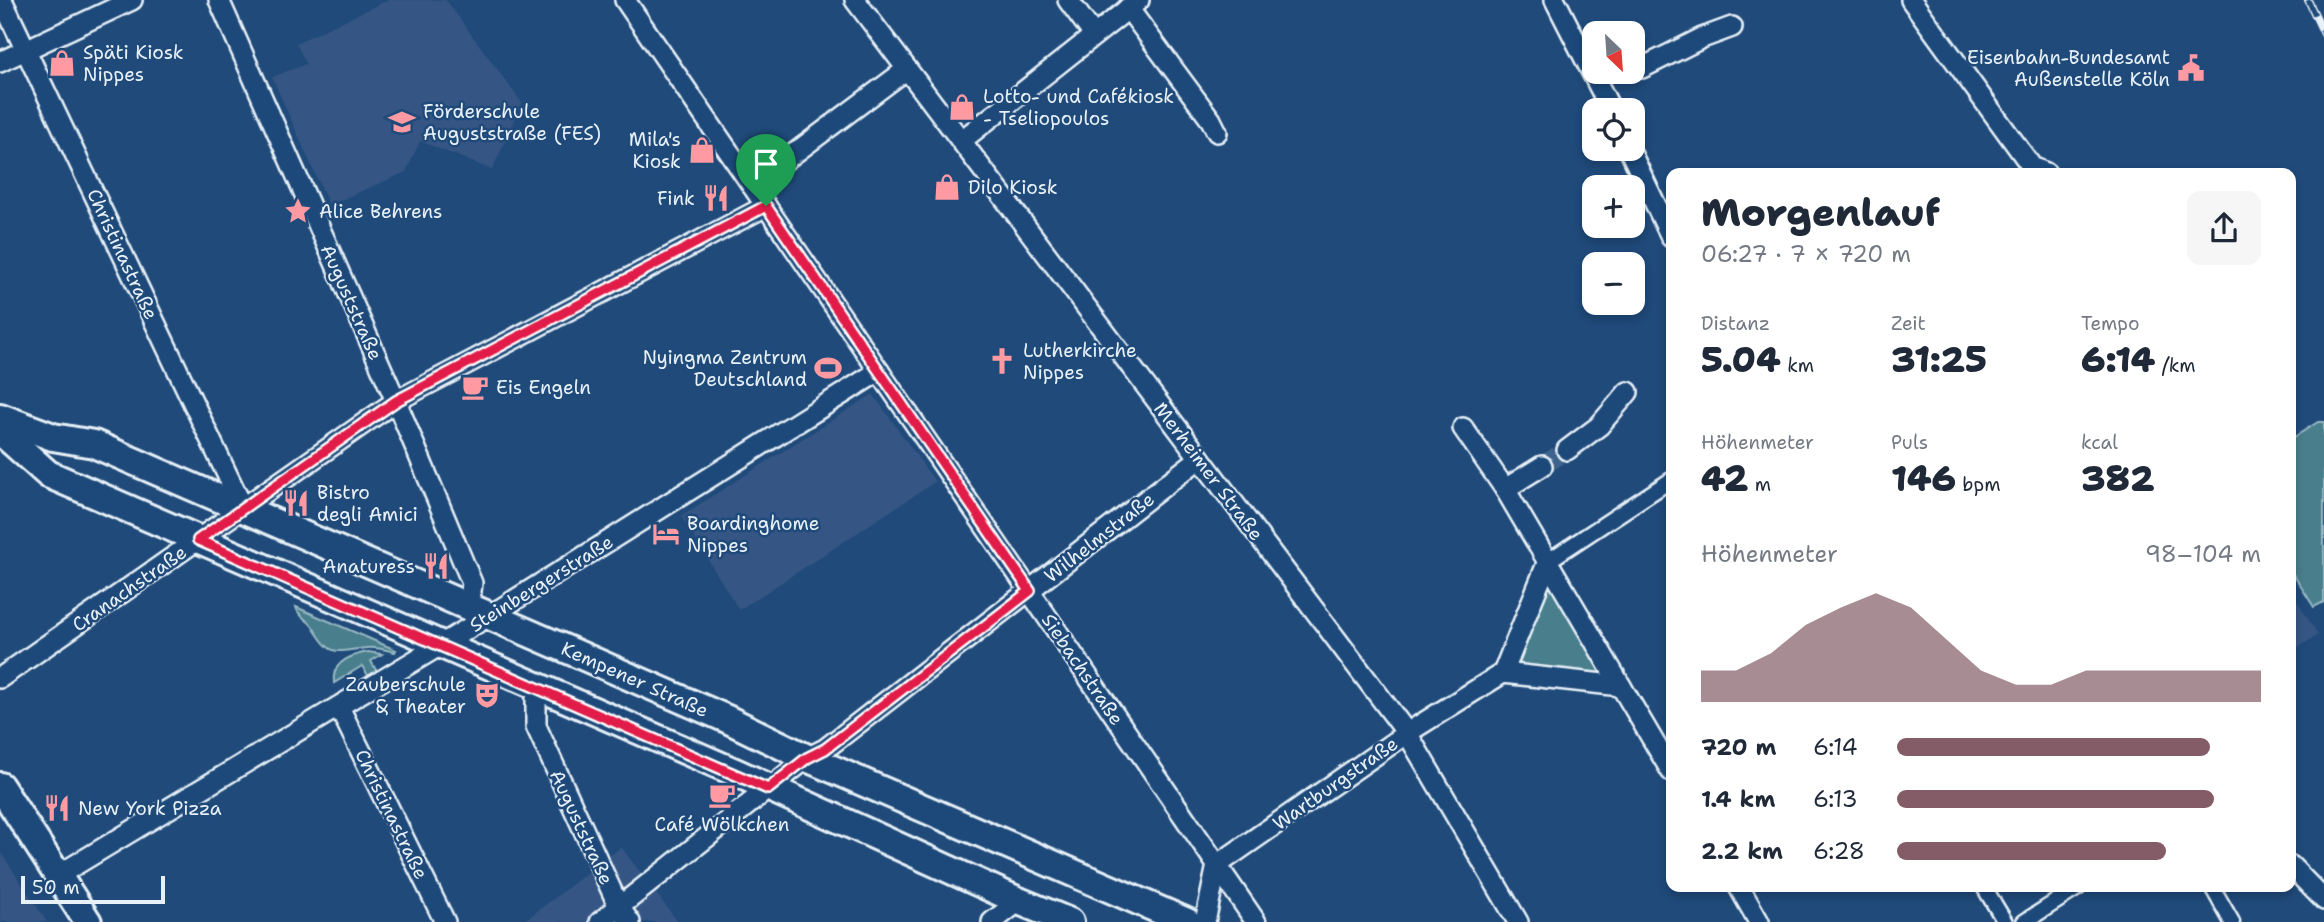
<!DOCTYPE html>
<html lang="de">
<head>
<meta charset="utf-8">
<style>
	:root { --surface:#fff; --page:#f6f6f7; --text:#1f2937; --muted:#747a83; --accent:#845c67 }
	body { margin:0; font-family:"Shantell Sans",sans-serif; background:var(--page); color:var(--text); height:100vh; display:flex; flex-direction:column; font-size:26px; white-space:nowrap }
	* { box-sizing:border-box; margin:0 }
	p { font-size:23px; color:var(--muted) }
	.icon { flex:none; width:38px; height:38px; fill:none; stroke:currentColor; stroke-width:2; stroke-linecap:round; stroke-linejoin:round }
	.map { position:relative; flex:1; overflow:hidden }
	.side { position:absolute; left:1666px; top:168px; width:630px; height:724px; display:flex; flex-direction:column; background:var(--surface); border-radius:14px; box-shadow:0 4px 10px #0003 }
	.side>* { flex:none }
	.needle { width:46px; rotate:155deg }
	.tools { position:absolute; left:1582px; top:21px; display:grid; gap:14px }
	.tools a { display:grid; place-items:center; width:63px; height:63px; border-radius:14px; background:var(--surface); box-shadow:0 4px 10px #0003; font-size:35px }
	.scale { position:absolute; left:21px; bottom:18px; width:144px; box-sizing:border-box; padding-left:7px; border:4px solid #e8f1f8; border-top:0; font-size:19px; line-height:24px; white-space:nowrap; color:#e8f1f8; -webkit-text-stroke:5px #1f4a7a; paint-order:stroke }
	.pin { position:absolute; display:grid; place-items:center; width:60px; height:60px; color:#fff; margin:-72px -30px; border-radius:50% 50% 50% 0; rotate:-45deg; box-shadow:0 0 7px #0007 }
	.pin .icon { rotate:45deg }
	.round { display:grid; place-items:center; flex:none; width:74px; height:74px; border-radius:14px; background:var(--page) }
	.headline { display:flex; align-items:center; justify-content:space-between; height:119px; padding:0 35px }
	h1 { font-size:38px; font-weight:800; line-height:52px }
	.stats { display:grid; grid-template-columns:repeat(3,1fr); gap:10px; height:119px; padding:7px 35px }
	.stats div { display:grid; align-content:center }
	.stats b { font-size:35px; font-weight:800 }
	.stats small { font-size:19px; font-weight:400 }
	.stats p { font-size:19px }
	.chart { height:196px; padding:14px 35px }
	.chart p { display:flex; justify-content:space-between }
	.chart svg { width:100%; height:126px; margin-top:7px; fill:var(--accent); opacity:.7 }
	ul { padding:0 35px; list-style:none; font-size:23px }
	li { display:grid; grid-template-columns:112px 84px 1fr; align-items:center; height:52px }
	li i { height:18px; border-radius:9px; background:var(--accent) }
	.map>svg:first-child { display:block }
	.built { fill:#355684 }
	.green { fill:#497e8c; stroke:#98b8c2; stroke-width:2 }
	.lines { fill:none; stroke-linecap:round; stroke-linejoin:round }
	.minor-tunnel { stroke:#3d638d; stroke-width:19; stroke-dasharray:19 10; stroke-linecap:butt }
	.pedestrian-casing { stroke:#e8f1f8; stroke-width:19 }
	.minor-casing { stroke:#e8f1f8; stroke-width:24 }
	.secondary-casing { stroke:#e8f1f8; stroke-width:32 }
	.pedestrian { stroke:#1f4a7a; stroke-width:14 }
	.minor { stroke:#1f4a7a; stroke-width:19 }
	.secondary { stroke:#1f4a7a; stroke-width:26 }
	.rail-casing { stroke:#e8f1f8; stroke-width:8 }
	.rail { stroke:#1f4a7a; stroke-width:5; stroke-dasharray:16; stroke-linecap:butt }
	.route-casing { stroke:#fff; stroke-width:14 }
	.route { stroke:#e11d48; stroke-width:9 }
	.labels { text-anchor:middle; stroke-width:5; stroke-linejoin:round; paint-order:stroke }
	.poi-label { font-size:19px; fill:#e8f1f8; stroke:#1f4a7a; text-anchor:start }
	.street-label { font-size:19px; fill:#e8f1f8; stroke:#1f4a7a }
</style>
</head>
<body>
<div class="map">
<svg width="2324" height="922" viewBox="0 0 2324 922">
	<rect width="100%" height="100%" fill="#1f4a7a"/>
	<filter id="ink" filterUnits="userSpaceOnUse"><feTurbulence type="fractalNoise" baseFrequency=".0143" numOctaves="2"/><feDisplacementMap in="SourceGraphic" scale="14" xChannelSelector="R" yChannelSelector="G"/><feConvolveMatrix kernelMatrix="1 2 1 2 8 2 1 2 1" color-interpolation-filters="sRGB"/></filter>
	<g filter="url(#ink)">
		<g class="built">
			<path d="M 388,0 L 446,0 L 522,103 L 492,170 L 420,141 L 406,172 L 329,205 L 272,77 L 306,64 L 296,43 Z"/>
			<path d="M 873,394 L 935,482 L 739,610 L 681,516 Z"/>
			<path d="M 2291,591 L 2318,635 L 2291,652 Z"/>
			<path d="M 621,847 L 678,922 L 523,922 Z"/>
			<path d="M 0,851 L 47,922 L 0,922 Z"/>
		</g>
		<g class="green">
			<path d="M 2318,422 L 2324,422 L 2324,602 L 2314,607 L 2291,571 L 2291,439 Z"/>
			<path d="M 1551,579 L 1609,678 L 1513,666 Z"/>
			<path d="M 296,607 L 396,650 L 395,652 C 386,650 377,647 367,648 C 335,651 332,659 313,627 C 308,619 298,617 296,607 Z"/>
			<path d="M 368,652 L 382,654 L 371,661 L 377,672 L 369,677 L 362,666 L 334,683 C 331,662 351,655 368,652 Z"/>
		</g>
		<g class="lines">
			<path class="minor-tunnel" d="M 1542,466 L 1567,450"/>
			<defs>
				<g id="pedestrian">
					<path d="M 1548,561 L 1671,480"/>
					<path d="M 1984,887 L 2005,922"/>
					<path d="M 2212,887 L 2232,922"/>
					<path d="M 2024,922 L 2079,887"/>
				</g>
				<g id="minor">
					<path d="M 2,0 L 243,508"/>
					<path d="M 219,0 L 396,401 L 472,583 L 469,607"/>
					<path d="M 625,0 L 1256,922"/>
					<path d="M 855,0 L 1407,733 L 1518,922"/>
					<path d="M 1068,0 L 1094,35"/>
					<path d="M 1555,0 L 1611,110"/>
					<path d="M 1911,0 L 2032,167 L 2046,173"/>
					<path d="M 1128,8 L 1211,120 L 1217,132"/>
					<path d="M 0,62 L 132,0"/>
					<path d="M 1633,68 L 1642,68 L 1702,38 L 1732,27"/>
					<path d="M 961,141 L 1139,0"/>
					<path d="M 1629,149 L 1671,237"/>
					<path d="M 752,185 L 907,69"/>
					<path d="M 1463,428 L 1505,489 L 1671,771"/>
					<path d="M 1567,450 L 1599,426 L 1628,392"/>
					<path d="M 1505,489 L 1542,466"/>
					<path d="M 1503,673 L 1548,561"/>
					<path d="M 1503,673 L 1621,686"/>
					<path d="M 0,678 L 396,401 L 766,206"/>
					<path d="M 540,690 L 536,699 L 536,726 L 619,907 L 630,922"/>
					<path d="M 339,707 L 445,922"/>
					<path d="M 2291,866 L 2324,900"/>
					<path d="M 57,876 L 502,608 L 879,371"/>
					<path d="M 1739,887 L 1759,922"/>
					<path d="M 600,922 L 807,758 L 825,749 L 1200,458"/>
					<path d="M 992,922 L 1019,901"/>
					<path d="M 1205,922 L 1217,865 L 1407,733 L 1503,673"/>
				</g>
				<g id="secondary">
					<path d="M 0,417 L 53,437 L 94,444 L 727,719 L 807,758 L 1187,922"/>
					<path d="M 0,431 L 48,474 L 737,773 L 1019,901 L 1070,922"/>
					<path d="M 0,786 L 88,922"/>
				</g>
			</defs>
			<use href="#pedestrian" class="pedestrian-casing"/>
			<use href="#minor" class="minor-casing"/>
			<use href="#secondary" class="secondary-casing"/>
			<use href="#pedestrian" class="pedestrian"/>
			<use href="#minor" class="minor"/>
			<use href="#secondary" class="secondary"/>
			<defs>
				<path id="rail" d="M 2308,0 L 2324,34"/>
			</defs>
			<use href="#rail" class="rail-casing"/>
			<use href="#rail" class="rail"/>
		</g>
	</g>
	<g class="lines" filter="url(#ink)">
		<defs>
			<path id="route" d="M 766,206 L 1030,591 L 825,749 L 807,758 L 768,789 L 198,540 L 396,401 Z"/>
		</defs>
		<use href="#route" class="route-casing"/>
		<use href="#route" class="route"/>
	</g>
	<defs>
		<symbol id="shop-bare" viewBox="-9 -9 18 18"><path d="M-5-2.5h2.3a2.7 3.5 0 0 1 5.4 0H5L5.5 6h-11ZM-1.5-2.5h3a1.5 2.3 0 0 0-3 0Z" fill="#ff9aa2" stroke="#1f4a7a" stroke-width="2.5" paint-order="stroke"/></symbol>
		<symbol id="civic-bare" viewBox="-9 -9 18 18"><path d="M-.6-6.5H3V-4.5H.6V-3L4-1V1h2V6H-6V1h2V-1L-.6-3ZM-1.2 2.5V6h2.4V2.5Z" fill="#ff9aa2" stroke="#1f4a7a" stroke-width="2.5" paint-order="stroke"/></symbol>
		<symbol id="school-bare" viewBox="-9 -9 18 18"><path d="M0-5L7-2L0 1L-7-2ZM-4 1L0 2.5L4 1V4Q0 6-4 4Z" fill="#ff9aa2" stroke="#1f4a7a" stroke-width="2.5" paint-order="stroke"/></symbol>
		<symbol id="restaurant-bare" viewBox="-9 -9 18 18"><path d="M-5-6h1v4h1v-4h1v4h1v-4h1v5L-1.5 .5V6h-2V.5L-5-1ZM5-6V6H3V1.5H1.5Q1.5-4 5-6Z" fill="#ff9aa2" stroke="#1f4a7a" stroke-width="2.5" paint-order="stroke"/></symbol>
		<symbol id="sight-bare" viewBox="-9 -9 18 18"><path d="M0-6L1.8-2.2L6-1.7L2.9 1.2L3.7 5.4L0 3.3L-3.7 5.4L-2.9 1.2L-6-1.7L-1.8-2.2Z" fill="#ff9aa2" stroke="#1f4a7a" stroke-width="2.5" paint-order="stroke"/></symbol>
		<symbol id="church-bare" viewBox="-9 -9 18 18"><path d="M-1.2-6h2.4v3.5h3.3v2.4h-3.3V6h-2.4V-.1h-3.3v-2.4h3.3Z" fill="#ff9aa2" stroke="#1f4a7a" stroke-width="2.5" paint-order="stroke"/></symbol>
		<symbol id="stadium-bare" viewBox="-9 -9 18 18"><path d="M0-5a6.5 5 0 1 0 0 10a6.5 5 0 1 0 0-10ZM-3.5-1.8h7v3.6h-7Z" fill="#ff9aa2" stroke="#1f4a7a" stroke-width="2.5" paint-order="stroke"/></symbol>
		<symbol id="cafe-bare" viewBox="-9 -9 18 18"><path d="M-5.5-4.5H6V0H3Q3 3.5 0 3.5H-2.5Q-5.5 3.5-5.5 0ZM3-3.2v2h1.7v-2ZM-6 4.5H4V6H-6Z" fill="#ff9aa2" stroke="#1f4a7a" stroke-width="2.5" paint-order="stroke"/></symbol>
		<symbol id="hotel-bare" viewBox="-9 -9 18 18"><path d="M-6-4.5h1.5V1H6V5H4.5V3h-9V5H-6ZM-4 0a1.8 1.8 0 1 1 3.6 0ZM.5 0V-2.5h3Q6-2.5 6 0Z" fill="#ff9aa2" stroke="#1f4a7a" stroke-width="2.5" paint-order="stroke"/></symbol>
		<symbol id="theatre-bare" viewBox="-9 -9 18 18"><path d="M-5-5.5Q0-4 5-5.5V0Q5 5 0 6Q-5 5-5 0ZM-3.3-2.5H-1v1.5H-3.3ZM1-2.5H3.3v1.5H1ZM-2.8 1Q0 5.5 2.8 1Z" fill="#ff9aa2" stroke="#1f4a7a" stroke-width="2.5" paint-order="stroke"/></symbol>
	</defs>
	<g fill-rule="evenodd">
		<use href="#shop-bare" x="43" y="44" width="38" height="38"/>
		<use href="#civic-bare" x="2172" y="49" width="38" height="38"/>
		<use href="#shop-bare" x="943" y="88" width="38" height="38"/>
		<use href="#school-bare" x="383" y="103" width="38" height="38"/>
		<use href="#shop-bare" x="683" y="131" width="38" height="38"/>
		<use href="#shop-bare" x="928" y="168" width="38" height="38"/>
		<use href="#restaurant-bare" x="697" y="179" width="38" height="38"/>
		<use href="#sight-bare" x="279" y="192" width="38" height="38"/>
		<use href="#church-bare" x="983" y="342" width="38" height="38"/>
		<use href="#stadium-bare" x="809" y="349" width="38" height="38"/>
		<use href="#cafe-bare" x="456" y="368" width="38" height="38"/>
		<use href="#restaurant-bare" x="277" y="484" width="38" height="38"/>
		<use href="#hotel-bare" x="647" y="515" width="38" height="38"/>
		<use href="#restaurant-bare" x="417" y="547" width="38" height="38"/>
		<use href="#theatre-bare" x="468" y="676" width="38" height="38"/>
		<use href="#cafe-bare" x="703" y="776" width="38" height="38"/>
		<use href="#restaurant-bare" x="38" y="789" width="38" height="38"/>
	</g>
	<g class="labels">
		<g class="poi-label">
			<text x="83" y="59">Späti Kiosk<tspan x="83" dy="22">Nippes</tspan></text>
			<text x="2170" y="64" text-anchor="end">Eisenbahn-Bundesamt<tspan x="2170" dy="22">Außenstelle Köln</tspan></text>
			<text x="983" y="103">Lotto- und Cafékiosk<tspan x="983" dy="22">- Tseliopoulos</tspan></text>
			<text x="423" y="118">Förderschule<tspan x="423" dy="22">Auguststraße (FES)</tspan></text>
			<text x="681" y="146" text-anchor="end">Mila's<tspan x="681" dy="22">Kiosk</tspan></text>
			<text x="968" y="194">Dilo Kiosk</text>
			<text x="695" y="205" text-anchor="end">Fink</text>
			<text x="319" y="218">Alice Behrens</text>
			<text x="1023" y="357">Lutherkirche<tspan x="1023" dy="22">Nippes</tspan></text>
			<text x="807" y="364" text-anchor="end">Nyingma Zentrum<tspan x="807" dy="22">Deutschland</tspan></text>
			<text x="496" y="394">Eis Engeln</text>
			<text x="317" y="499">Bistro<tspan x="317" dy="22">degli Amici</tspan></text>
			<text x="687" y="530">Boardinghome<tspan x="687" dy="22">Nippes</tspan></text>
			<text x="415" y="573" text-anchor="end">Anaturess</text>
			<text x="466" y="691" text-anchor="end">Zauberschule<tspan x="466" dy="22">&amp; Theater</tspan></text>
			<text x="78" y="815">New York Pizza</text>
			<text x="722" y="831" text-anchor="middle">Café Wölkchen</text>
		</g>
		<g class="street-label">
			<text transform="translate(123 254) rotate(65)" y="7">Christinastraße</text>
			<text transform="translate(352 302) rotate(66)" y="7">Auguststraße</text>
			<text transform="translate(1209 471) rotate(53)" y="7">Merheimer Straße</text>
			<text transform="translate(1099 537) rotate(-38)" y="7">Wilhelmstraße</text>
			<text transform="translate(541 583) rotate(-32)" y="7">Steinbergerstraße</text>
			<text transform="translate(129 588) rotate(-35)" y="7">Cranachstraße</text>
			<text transform="translate(1083 669) rotate(56)" y="7">Siebachstraße</text>
			<text transform="translate(635 679) rotate(24)" y="7">Kempener Straße</text>
			<text transform="translate(1335 783) rotate(-35)" y="7">Wartburgstraße</text>
			<text transform="translate(392 814) rotate(64)" y="7">Christinastraße</text>
			<text transform="translate(582 827) rotate(65)" y="7">Auguststraße</text>
		</g>
	</g>
</svg>
<div class="tools">
<a><svg class="needle" viewBox="-14 -14 28 28"><path d="M0-13l5 13h-10z" fill="#e53935"/><path d="M0 13l5-13h-10z" fill="#747a83"/></svg></a>
<a><svg class="icon" aria-label="locate" viewBox="0 0 24 24"><circle cx="12" cy="12" r="6"/><path d="M12 2v4M12 18v4M2 12h4M18 12h4"/></svg></a>
<a>+</a>
<a>−</a>
</div>
<div class="scale">50 m</div>
<div class="pin" style="left:766px;top:206px;background:#1e9e55"><svg class="icon" aria-label="arrive" viewBox="0 0 24 24"><path d="M6 21V4h12l-3 4 3 4H6"/></svg></div>
<section class="side">
<div class="headline"><div><h1>Morgenlauf</h1><p>06:27 · 7 × 720 m</p></div><a class="round"><svg class="icon" aria-label="share" viewBox="0 0 24 24"><path d="M12 15V3M7 8l5-5 5 5M5 13v7h14v-7"/></svg></a></div>
<div class="stats">
<div><p>Distanz</p><b>5.04<small> km</small></b></div>
<div><p>Zeit</p><b>31:25</b></div>
<div><p>Tempo</p><b>6:14<small> /km</small></b></div>
</div>
<div class="stats">
<div><p>Höhenmeter</p><b>42<small> m</small></b></div>
<div><p>Puls</p><b>146<small> bpm</small></b></div>
<div><p>kcal</p><b>382</b></div>
</div>
<div class="chart"><p><span>Höhenmeter</span>98–104 m</p>
<svg viewBox="0 0 160 44" preserveAspectRatio="none"><path d="M0 44V33L10 33L20 27L30 17L40 11L50 6L60 11L70 22L80 33L90 38L100 38L110 33L120 33L130 33L140 33L150 33L160 33V44z"/></svg>
</div>
<ul>
<li><b>720 m</b>6:14<i style="width:86%"></i></li>
<li><b>1.4 km</b>6:13<i style="width:87%"></i></li>
<li><b>2.2 km</b>6:28<i style="width:74%"></i></li>
</ul>
</section>
</div>
</body>
</html>
